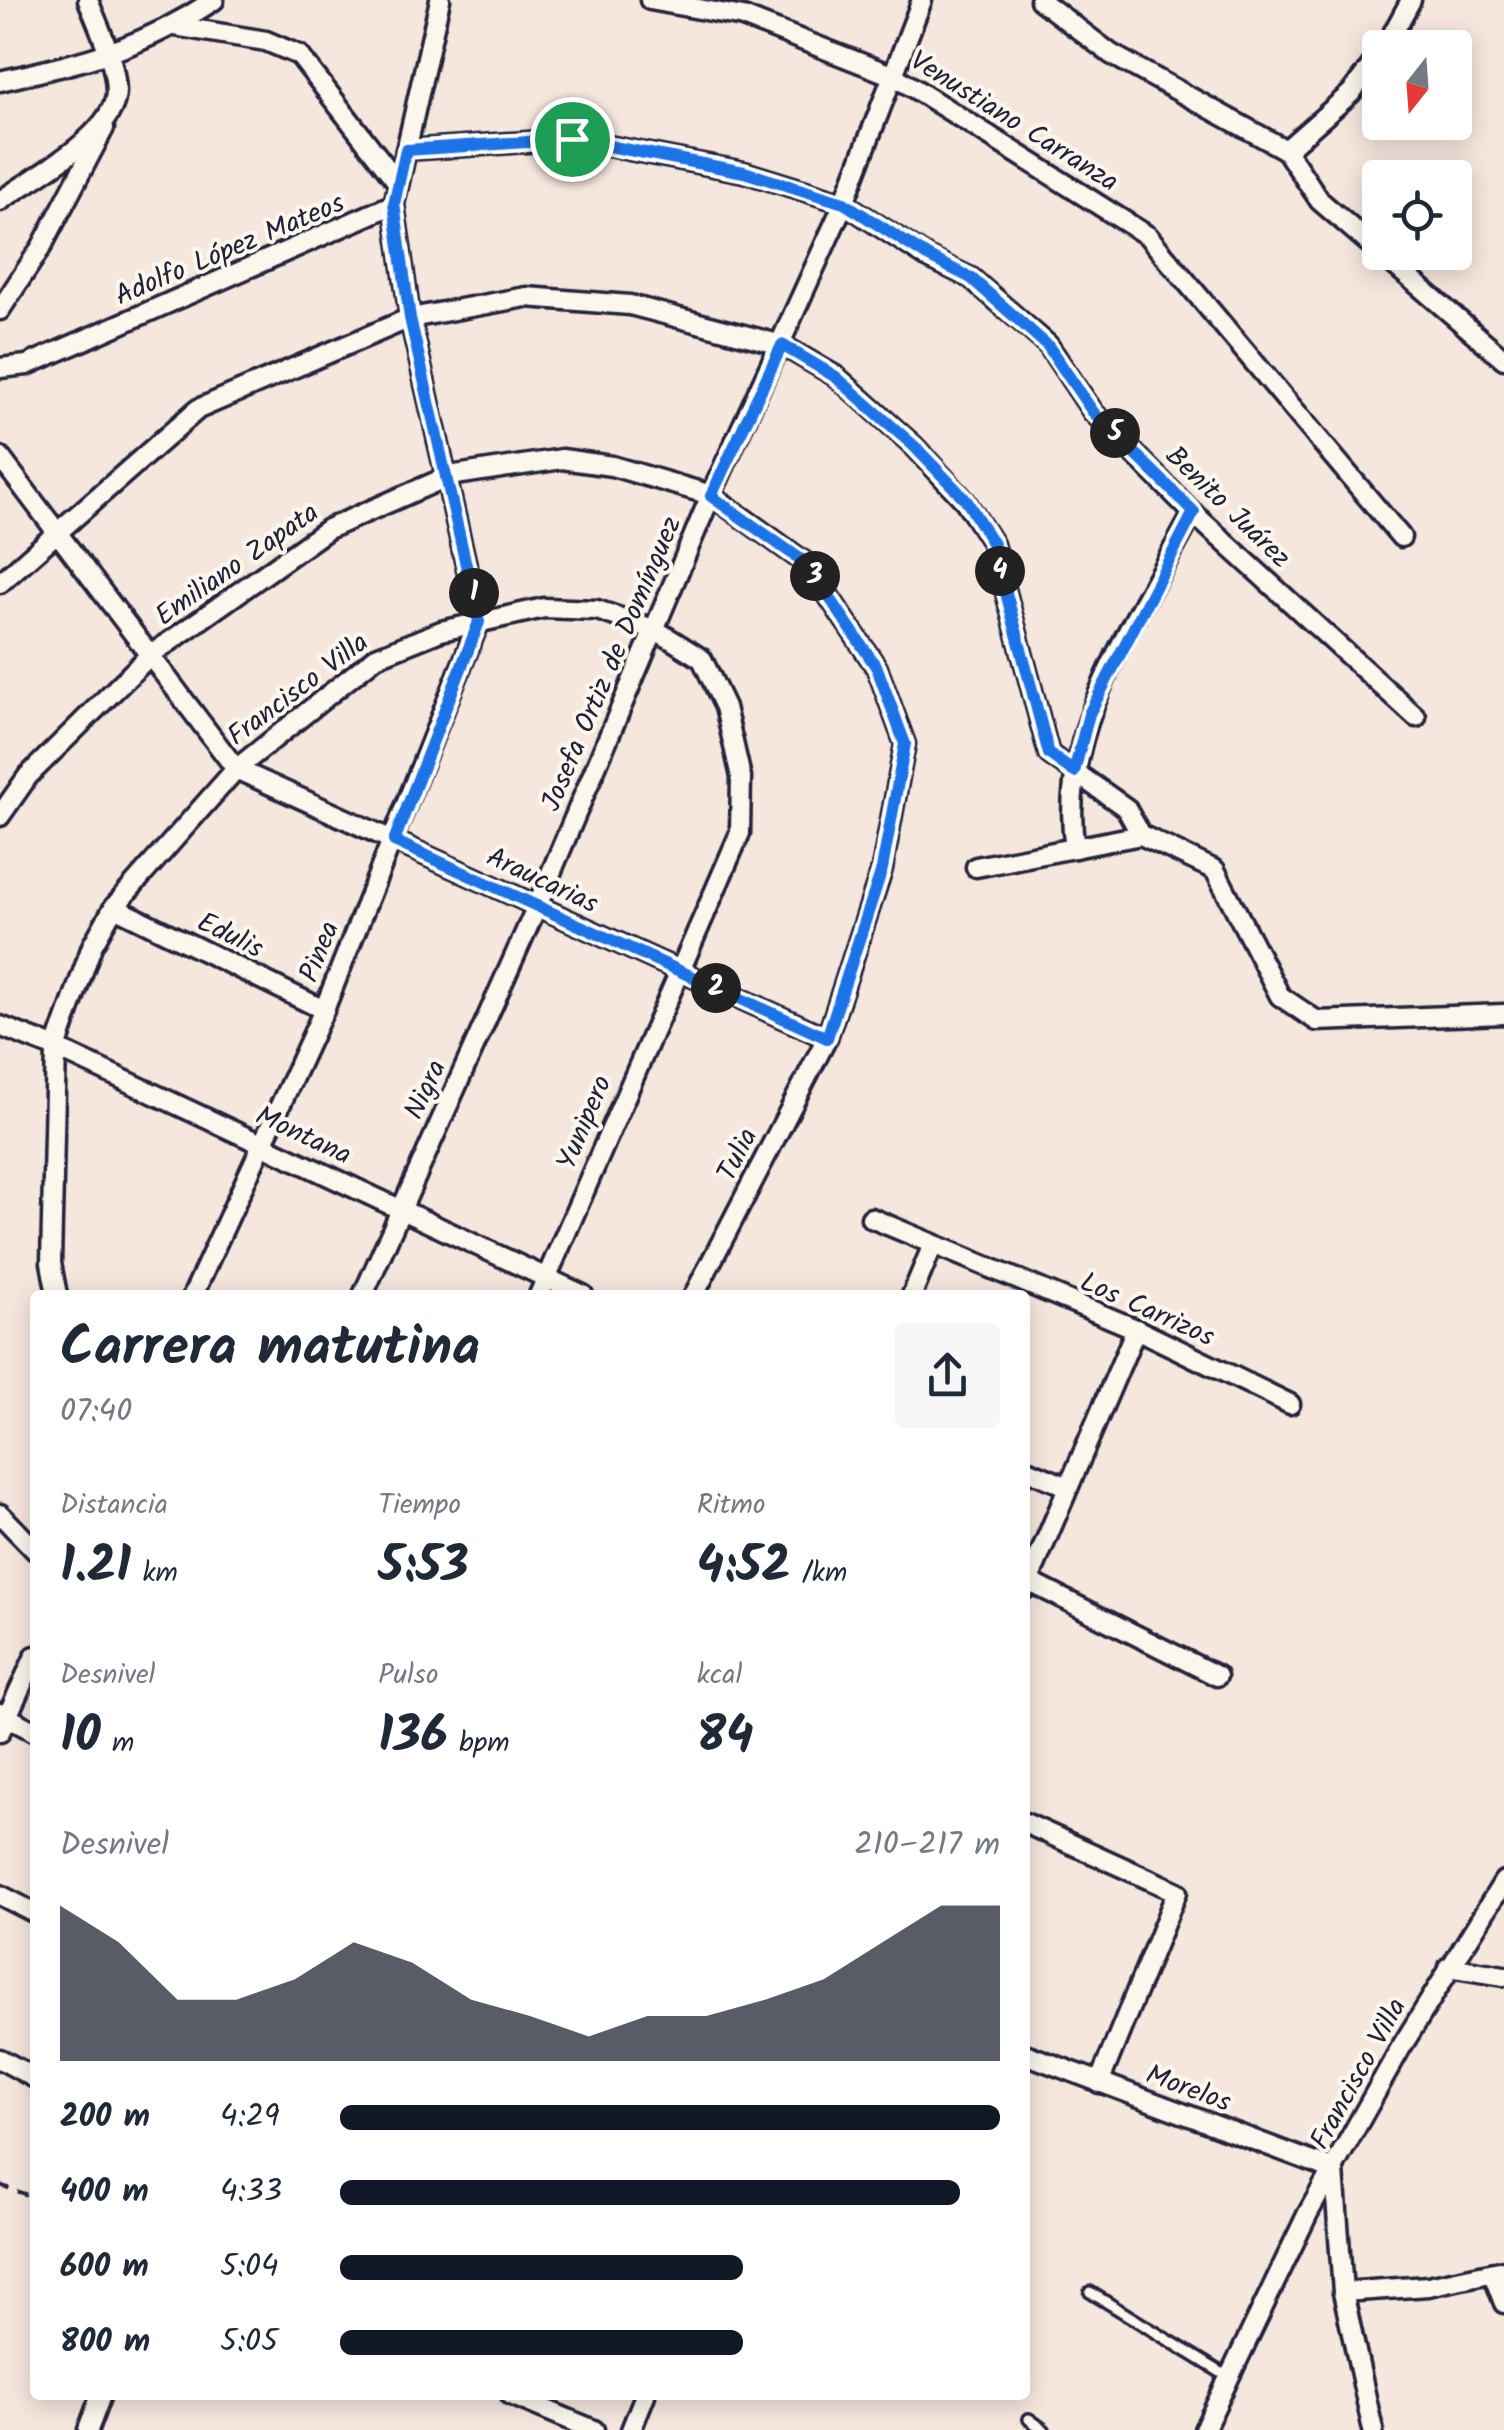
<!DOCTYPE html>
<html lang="es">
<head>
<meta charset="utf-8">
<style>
	:root { --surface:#fff; --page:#f6f6f7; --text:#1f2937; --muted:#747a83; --accent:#111827 }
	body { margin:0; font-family:Kalam,sans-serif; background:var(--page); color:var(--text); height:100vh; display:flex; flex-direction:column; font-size:38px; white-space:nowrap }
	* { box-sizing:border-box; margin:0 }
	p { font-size:32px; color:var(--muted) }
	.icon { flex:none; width:55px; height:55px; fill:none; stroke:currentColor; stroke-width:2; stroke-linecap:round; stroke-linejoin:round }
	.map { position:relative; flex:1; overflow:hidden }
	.side { position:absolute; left:30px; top:1290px; width:1000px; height:1110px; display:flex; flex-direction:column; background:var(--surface); border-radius:10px; box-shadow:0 5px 25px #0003 }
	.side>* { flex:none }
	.needle { width:65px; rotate:197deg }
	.fabs { position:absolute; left:1362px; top:30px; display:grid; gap:20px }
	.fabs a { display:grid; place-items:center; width:110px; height:110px; border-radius:10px; background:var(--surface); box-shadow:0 5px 25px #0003; font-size:50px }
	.pin { position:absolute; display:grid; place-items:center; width:85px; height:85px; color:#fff; margin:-42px; border:5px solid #fff; border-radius:50%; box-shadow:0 2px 10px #0007 }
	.km { position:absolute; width:50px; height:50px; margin:-25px; border-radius:50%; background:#222; color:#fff; font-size:28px; line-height:50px; text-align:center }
	.round { display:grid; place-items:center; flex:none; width:105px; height:105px; border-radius:10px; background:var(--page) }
	.head { display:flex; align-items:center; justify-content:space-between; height:170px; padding:0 30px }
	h1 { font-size:55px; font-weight:700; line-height:75px }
	.metrics { display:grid; grid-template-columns:repeat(3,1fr); gap:15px; height:170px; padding:10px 30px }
	.metrics div { display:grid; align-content:center }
	.metrics b { font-size:50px; font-weight:700 }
	.metrics small { font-size:28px; font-weight:400 }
	.metrics p { font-size:28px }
	.chart { height:280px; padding:20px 30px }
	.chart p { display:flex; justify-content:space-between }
	.chart svg { width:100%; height:180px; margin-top:10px; fill:var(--accent); opacity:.7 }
	ul { padding:0 30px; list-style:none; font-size:32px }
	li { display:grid; grid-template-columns:160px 120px 1fr; align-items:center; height:75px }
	li i { height:25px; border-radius:12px; background:var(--accent) }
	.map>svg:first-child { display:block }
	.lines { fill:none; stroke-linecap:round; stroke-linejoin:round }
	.lane-casing { stroke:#22223b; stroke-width:16 }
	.street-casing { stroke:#22223b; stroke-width:25 }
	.path { stroke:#22223b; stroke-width:4; stroke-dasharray:10 8; stroke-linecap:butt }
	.lane { stroke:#fbf7ec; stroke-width:9 }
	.street { stroke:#fbf7ec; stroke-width:18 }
	.route-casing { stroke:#fff; stroke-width:20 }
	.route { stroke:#1a73e8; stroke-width:12 }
	.labels { text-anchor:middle; stroke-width:8; stroke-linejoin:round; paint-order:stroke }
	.street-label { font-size:28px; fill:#22223b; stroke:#fbf7ec }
</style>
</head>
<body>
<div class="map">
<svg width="1504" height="2430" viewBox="0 0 1504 2430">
	<rect width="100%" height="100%" fill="#f6e7de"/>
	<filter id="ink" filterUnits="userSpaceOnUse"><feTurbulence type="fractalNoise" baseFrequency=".01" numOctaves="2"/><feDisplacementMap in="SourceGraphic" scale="20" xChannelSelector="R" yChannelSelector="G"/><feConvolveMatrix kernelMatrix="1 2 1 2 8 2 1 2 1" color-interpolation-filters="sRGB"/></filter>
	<g filter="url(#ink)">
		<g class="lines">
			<defs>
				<g id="lane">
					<path d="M 1090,2292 L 1230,2378"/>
					<path d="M 1029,2419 L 1044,2430"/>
				</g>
				<g id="street">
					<path d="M 650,0 L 743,17 L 896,77 L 1148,236 L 1401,537"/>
					<path d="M 1040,0 L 1111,54 L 1286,150 L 1320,201 L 1504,359"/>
					<path d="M 175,26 L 266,41 L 299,55 L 398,183"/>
					<path d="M 1385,48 L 1411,0"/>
					<path d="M 0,81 C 86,61 139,50 214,0"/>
					<path d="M 406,150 L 572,139 L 744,172 L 844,203 L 927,257 L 971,278 L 1048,345 L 1093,412 L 1193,513 L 1416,717"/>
					<path d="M 1286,150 L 1351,93 L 1380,54"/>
					<path d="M 0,201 C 34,177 116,134 116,91 C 115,60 99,28 88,0"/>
					<path d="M 0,310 L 42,246 L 104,128"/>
					<path d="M 0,368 L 27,365 L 394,204"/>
					<path d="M 0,457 L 236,769 L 827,1038"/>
					<path d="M 0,583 L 198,409 L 410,318 L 526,297 L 630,305 L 782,345 L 837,377 L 914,446 L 965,501 L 993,544 L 1049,754 L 1126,808 L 1141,835"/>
					<path d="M 0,816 L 28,776 L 148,657 L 328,529 L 449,476 L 562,459 L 612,466 L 711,495 L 807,564 L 877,668 L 905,744 L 882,869 L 827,1038 L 694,1295"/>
					<path d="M 1075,848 C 1055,731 1141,613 1193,513"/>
					<path d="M 976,867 L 1141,835 L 1215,870 L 1280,996 L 1317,1021 L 1504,1014"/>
					<path d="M 114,907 L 324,1010"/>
					<path d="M 0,1026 L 56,1048 L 583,1295"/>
					<path d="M 871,1218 L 1136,1329 L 1290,1404"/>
					<path d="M 57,1295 L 51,1263 L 56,1048 L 92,946 L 114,907 L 236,769 L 376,657 L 441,631 L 544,608 L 597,610 L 656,630 L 702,659 L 725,707 L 741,777 L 740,833 L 539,1295"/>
					<path d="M 193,1295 L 324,1010 L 479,622 L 410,318 L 394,204 L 440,0"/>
					<path d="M 363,1295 L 537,906 L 711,495 L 844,203 L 922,0"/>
					<path d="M 912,1295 L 932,1247"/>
					<path d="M 1025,1469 L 1068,1487"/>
					<path d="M 0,1514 L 35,1550"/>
					<path d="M 1028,1581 L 1217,1676"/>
					<path d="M 1025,1589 L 1136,1329"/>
					<path d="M 0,1713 L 35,1732"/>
					<path d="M 0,1732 L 35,1656"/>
					<path d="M 1025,1823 L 1177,1892 L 1099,2083"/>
					<path d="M 0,1895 L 35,1913"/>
					<path d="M 1449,1967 L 1504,1976"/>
					<path d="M 1025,2054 L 1334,2170"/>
					<path d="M 0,2059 L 35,2078"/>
					<path d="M 1334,2170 L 1343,2292 L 1373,2430"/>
					<path d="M 1493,2274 L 1504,2303"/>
					<path d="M 1343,2292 L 1428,2286 L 1504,2270"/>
					<path d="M 511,2395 L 594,2430"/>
					<path d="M 88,2430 L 101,2395"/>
					<path d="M 631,2430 L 645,2395"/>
					<path d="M 1204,2430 L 1308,2213 L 1400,2049 L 1504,1881"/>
				</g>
			</defs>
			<use href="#lane" class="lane-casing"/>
			<use href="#street" class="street-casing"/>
			<path class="path" d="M 0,2185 L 35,2198"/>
			<use href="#lane" class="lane"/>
			<use href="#street" class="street"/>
		</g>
	</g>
	<g class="lines" filter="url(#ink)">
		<defs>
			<path id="route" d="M 572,139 L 744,172 L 844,203 L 927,256 L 971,278 L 1048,346 L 1093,412 L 1194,512 L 1089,714 L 1074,772 L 1049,754 L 993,544 L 966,500 L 914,446 L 836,377 L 782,345 L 711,496 L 807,564 L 877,668 L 905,744 L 882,869 L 827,1038 L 394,841 L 479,622 L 410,318 L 394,204 L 406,150 Z"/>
		</defs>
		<use href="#route" class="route-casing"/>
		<use href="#route" class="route"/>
	</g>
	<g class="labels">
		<g class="street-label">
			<text transform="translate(1015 120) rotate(32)" y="10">Venustiano Carranza</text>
			<text transform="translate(229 248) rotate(-23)" y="10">Adolfo López Mateos</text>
			<text transform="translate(1229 506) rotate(44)" y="10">Benito Juárez</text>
			<text transform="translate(236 563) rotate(-35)" y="10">Emiliano Zapata</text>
			<text transform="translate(610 663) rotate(-67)" y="10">Josefa Ortiz de Domínguez</text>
			<text transform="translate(297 688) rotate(-37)" y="10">Francisco Villa</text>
			<text transform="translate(543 879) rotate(25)" y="10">Araucarias</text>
			<text transform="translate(231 934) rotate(26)" y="10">Edulis</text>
			<text transform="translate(318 951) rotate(-68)" y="10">Pinea</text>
			<text transform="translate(424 1089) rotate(-65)" y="10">Nigra</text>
			<text transform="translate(583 1122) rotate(-67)" y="10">Yunipero</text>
			<text transform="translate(304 1134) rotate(25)" y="10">Montana</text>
			<text transform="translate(736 1154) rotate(-63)" y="10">Tulia</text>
			<text transform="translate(1148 1308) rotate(24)" y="10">Los Carrizos</text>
			<text transform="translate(1357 2073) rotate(-61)" y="10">Francisco Villa</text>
			<text transform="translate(1189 2087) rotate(20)" y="10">Morelos</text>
		</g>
	</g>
</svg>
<div class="fabs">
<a><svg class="needle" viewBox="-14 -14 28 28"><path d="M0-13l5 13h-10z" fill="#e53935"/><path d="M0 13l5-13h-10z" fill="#747a83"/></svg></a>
<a><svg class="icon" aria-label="locate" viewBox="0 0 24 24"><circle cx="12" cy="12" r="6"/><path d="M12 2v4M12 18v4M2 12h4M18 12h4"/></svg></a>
</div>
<div class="pin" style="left:572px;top:139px;background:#1e9e55"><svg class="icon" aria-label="arrive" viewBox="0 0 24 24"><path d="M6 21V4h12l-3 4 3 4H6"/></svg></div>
<b class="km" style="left:474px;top:593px">1</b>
<b class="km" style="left:716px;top:988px">2</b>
<b class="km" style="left:815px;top:576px">3</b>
<b class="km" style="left:1000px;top:571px">4</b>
<b class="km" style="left:1115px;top:433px">5</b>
<section class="side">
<div class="head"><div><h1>Carrera matutina</h1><p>07:40</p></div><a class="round"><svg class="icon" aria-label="share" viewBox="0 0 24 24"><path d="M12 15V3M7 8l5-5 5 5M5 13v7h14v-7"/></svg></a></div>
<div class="metrics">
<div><p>Distancia</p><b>1.21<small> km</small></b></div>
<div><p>Tiempo</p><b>5:53</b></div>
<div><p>Ritmo</p><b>4:52<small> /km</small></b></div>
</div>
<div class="metrics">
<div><p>Desnivel</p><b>10<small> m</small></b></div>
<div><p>Pulso</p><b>136<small> bpm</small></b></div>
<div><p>kcal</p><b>84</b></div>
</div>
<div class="chart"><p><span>Desnivel</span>210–217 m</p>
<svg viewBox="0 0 160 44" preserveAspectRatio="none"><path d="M0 44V6L10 15L20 29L30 29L40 24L50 15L60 20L70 29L80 33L90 38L100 33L110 33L120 29L130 24L140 15L150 6L160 6V44z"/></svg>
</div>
<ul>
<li><b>200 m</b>4:29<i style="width:100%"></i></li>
<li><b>400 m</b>4:33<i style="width:94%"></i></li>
<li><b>600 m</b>5:04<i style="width:61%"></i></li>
<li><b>800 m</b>5:05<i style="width:61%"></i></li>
</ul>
</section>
</div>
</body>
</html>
